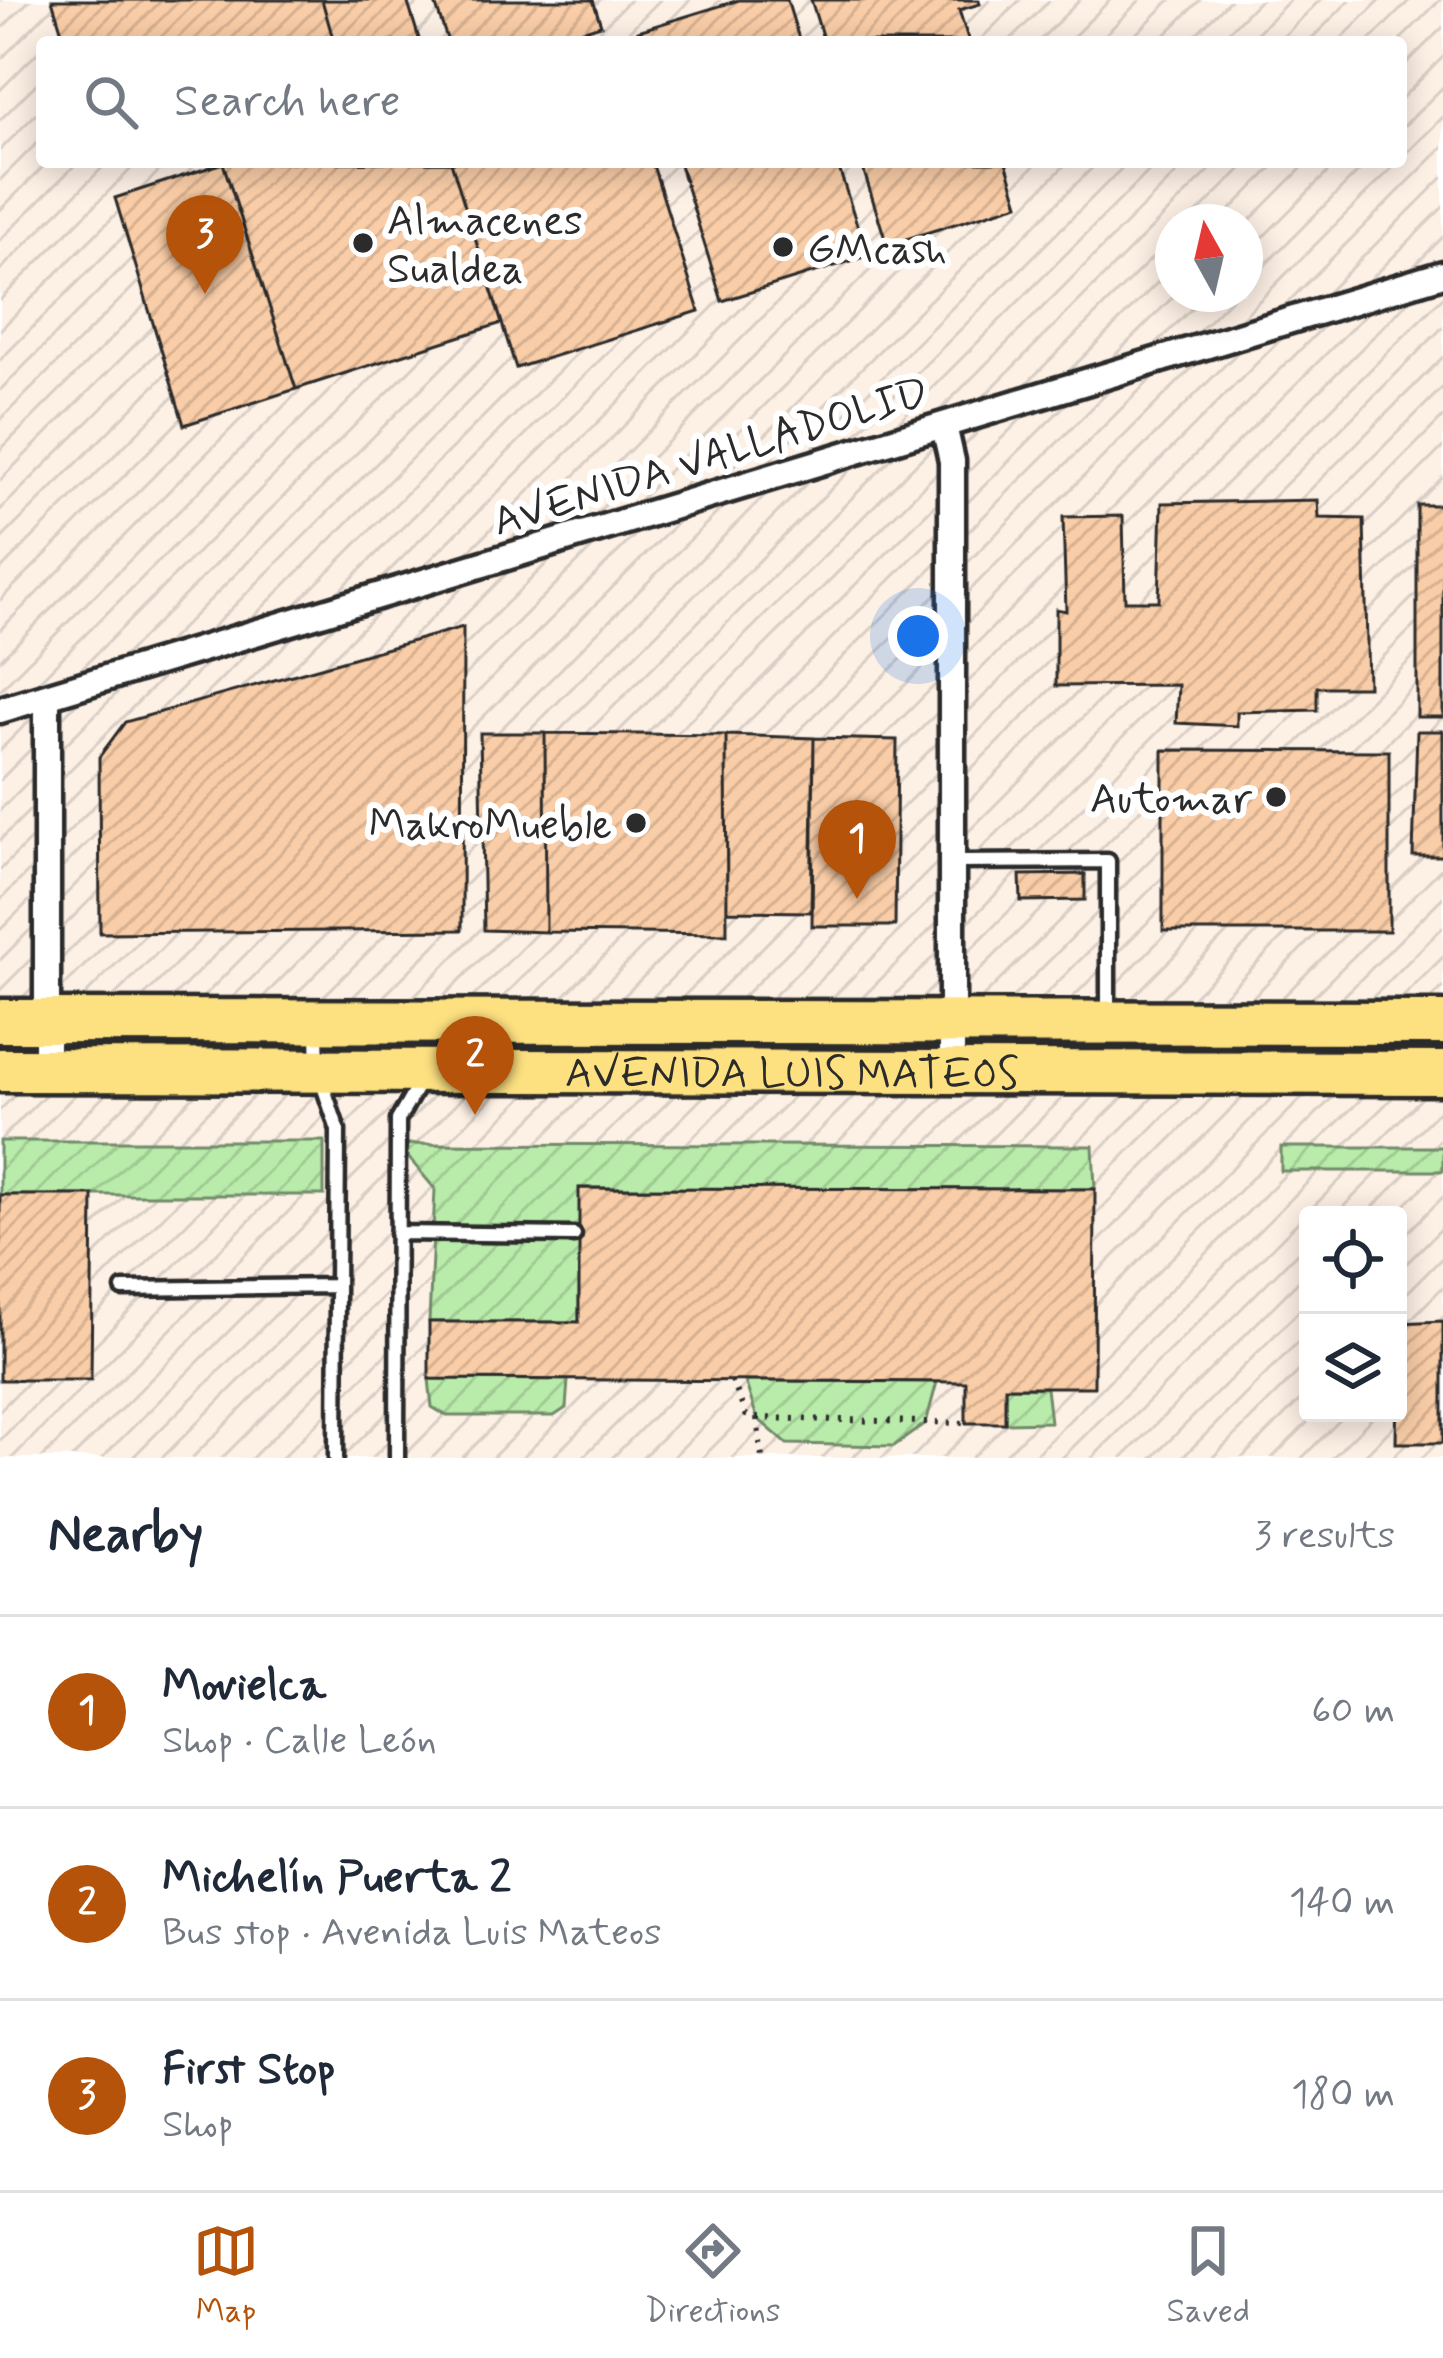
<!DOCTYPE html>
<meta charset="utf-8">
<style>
body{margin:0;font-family:Mynerve,sans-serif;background:#f2f2f3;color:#1f2937}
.controls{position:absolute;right:36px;bottom:36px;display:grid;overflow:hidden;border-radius:12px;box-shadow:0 6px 30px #0003}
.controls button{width:108px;height:108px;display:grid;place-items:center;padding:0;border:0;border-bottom:3px solid #e0e1e3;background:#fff;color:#1f2937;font:60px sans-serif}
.compass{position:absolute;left:1155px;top:204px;width:108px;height:108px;border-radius:50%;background:#fff;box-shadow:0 6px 30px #0003;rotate:352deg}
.you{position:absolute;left:918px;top:636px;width:42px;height:42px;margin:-30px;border:9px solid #fff;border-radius:50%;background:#1a73e8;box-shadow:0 0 0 18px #1a73e833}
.badge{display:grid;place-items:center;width:78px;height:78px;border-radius:50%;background:#b45309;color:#fff;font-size:39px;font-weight:700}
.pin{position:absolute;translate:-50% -99px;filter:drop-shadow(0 3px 6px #0008)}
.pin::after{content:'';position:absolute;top:63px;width:42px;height:36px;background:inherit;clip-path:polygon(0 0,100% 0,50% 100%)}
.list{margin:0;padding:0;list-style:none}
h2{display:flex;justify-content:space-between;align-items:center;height:156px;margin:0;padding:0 48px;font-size:51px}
h2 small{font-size:39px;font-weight:400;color:#747a83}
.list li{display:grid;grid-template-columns:78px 1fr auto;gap:36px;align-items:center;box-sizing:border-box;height:192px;padding:0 48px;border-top:3px solid #e0e1e3}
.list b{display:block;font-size:45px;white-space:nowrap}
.list p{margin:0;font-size:39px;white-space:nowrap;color:#747a83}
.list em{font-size:39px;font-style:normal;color:#747a83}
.icon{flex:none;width:66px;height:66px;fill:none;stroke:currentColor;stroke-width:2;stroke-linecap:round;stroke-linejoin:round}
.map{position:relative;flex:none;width:1443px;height:1458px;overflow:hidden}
.search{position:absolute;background:#fff;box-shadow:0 6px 30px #0003;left:36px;right:36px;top:36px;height:132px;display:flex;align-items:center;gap:30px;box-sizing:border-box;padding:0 42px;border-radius:12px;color:#747a83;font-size:45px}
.sheet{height:732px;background:#fff}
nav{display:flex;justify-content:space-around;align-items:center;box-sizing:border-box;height:168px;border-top:3px solid #e0e1e3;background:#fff;font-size:33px;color:#747a83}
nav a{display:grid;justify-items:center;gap:6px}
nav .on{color:#b45309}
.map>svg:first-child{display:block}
.industrial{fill:url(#industrial-furrows);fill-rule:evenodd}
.garden{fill:url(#garden-furrows);stroke:#728b6b;stroke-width:3}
.building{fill:url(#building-hatch);stroke:#2b2b2b;stroke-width:3}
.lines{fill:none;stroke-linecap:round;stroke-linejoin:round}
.service-casing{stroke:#2b2b2b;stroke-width:21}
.minor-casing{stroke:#2b2b2b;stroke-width:33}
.trunk-casing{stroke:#2b2b2b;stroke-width:51}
.path{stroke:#2b2b2b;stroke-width:6;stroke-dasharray:3 9;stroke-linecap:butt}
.service{stroke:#fff;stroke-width:12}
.minor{stroke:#fff;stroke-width:24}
.trunk{stroke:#fde080;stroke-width:42}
.poi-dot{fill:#2b2b2b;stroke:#fff;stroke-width:4.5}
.labels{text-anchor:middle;stroke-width:12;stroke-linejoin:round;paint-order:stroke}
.poi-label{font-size:42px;fill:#2b2b2b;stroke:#fff;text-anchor:start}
.street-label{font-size:42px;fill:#2b2b2b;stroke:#fff}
</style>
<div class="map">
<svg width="1443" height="1458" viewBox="0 0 1443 1458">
<defs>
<pattern id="industrial-furrows" width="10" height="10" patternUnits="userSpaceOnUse" patternTransform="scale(3)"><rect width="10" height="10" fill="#fdf0e5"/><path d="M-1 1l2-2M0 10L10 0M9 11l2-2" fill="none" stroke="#d9cec5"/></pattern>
<pattern id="garden-furrows" width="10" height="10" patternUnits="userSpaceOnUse" patternTransform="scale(3)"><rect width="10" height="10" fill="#b9ebab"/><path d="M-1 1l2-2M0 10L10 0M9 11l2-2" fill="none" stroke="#9fca93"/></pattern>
<pattern id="building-hatch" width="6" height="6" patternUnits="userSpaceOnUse" patternTransform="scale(3)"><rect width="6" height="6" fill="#f9cda7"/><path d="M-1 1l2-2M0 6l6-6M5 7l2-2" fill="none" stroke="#d6b090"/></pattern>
</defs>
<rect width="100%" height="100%" fill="#fff"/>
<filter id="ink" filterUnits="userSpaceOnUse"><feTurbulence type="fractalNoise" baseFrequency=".00833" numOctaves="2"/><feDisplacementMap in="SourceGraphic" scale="24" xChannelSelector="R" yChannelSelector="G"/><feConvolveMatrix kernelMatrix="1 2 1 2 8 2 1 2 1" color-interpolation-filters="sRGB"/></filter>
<g filter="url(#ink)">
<path class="industrial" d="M0 0H1443V1458H0ZM42 42H1401V162H42ZM1173 222H1245V294H1173ZM1308 1215H1398V1413H1308Z"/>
<path class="garden" d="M0 1141H324V1195H0Z
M397 1144 1093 1146 1095 1189 580 1188 579 1322H429L435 1189Z
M1281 1147H1443V1171H1281Z
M429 1379 568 1380 566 1408 554 1416H447L432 1407Z
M745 1381 937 1382 926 1423 894 1446 787 1444 757 1418Z
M1005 1387 1046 1388 1050 1422 1005 1423Z"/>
<path class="building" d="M52 0H322L334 42H65Z
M322 0H407L420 42H334Z
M434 0H593L601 25 544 42H448Z
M739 0H787L800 42H641L638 31Z
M811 0H979L980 4 959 10 969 42H824Z
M451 162H652L699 311 516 368Z
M451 162 502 323 296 389 223 163Z
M679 162H837L867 256 722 301Z
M861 162H1006L1019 204 887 245Z
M223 163 296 389 184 425 115 198Z
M1318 500 1319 518 1364 519 1368 687H1317V710L1237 712V726L1176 723 1178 685 1056 686V609L1066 611 1063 517 1123 516 1125 601H1159L1162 503Z
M1417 505H1443V717H1417Z
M463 627 462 930 100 933 99 757 125 722Z
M1417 731H1443V856H1413Z
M480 733H545L546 932 484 930Z
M545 733 726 735 727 934 546 932Z
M726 735 814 738 811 912 727 911Z
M814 738 897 740 895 926H812Z
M1163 750 1389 751V931H1163Z
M1085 874V900L1021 901 1020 875Z
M579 1188 1095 1189 1094 1387H1005V1423H966V1382L429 1379V1322H579Z
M0 1195H93L91 1380H0Z
M1443 1321V1443H1396L1398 1323Z"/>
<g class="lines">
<defs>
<path id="service" d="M954 862 1108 861V1015
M317 1031 318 1071 338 1130 336 1458
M397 1233 574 1235
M123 1289 336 1286
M397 1458 398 1120 420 1082"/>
<path id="minor" d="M944 426 952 461V1072
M47 696V1070
M0 710 1443 274"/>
<g id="trunk">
<path d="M0 1021 1443 1023"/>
<path id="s1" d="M0 1070 1443 1073"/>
</g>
</defs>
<use href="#service" class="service-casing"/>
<use href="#minor" class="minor-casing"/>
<use href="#trunk" class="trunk-casing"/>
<path class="path" d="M732 1380 746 1415 757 1418 966 1423
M757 1418 762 1458"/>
<use href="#service" class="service"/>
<use href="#minor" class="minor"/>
<use href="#trunk" class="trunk"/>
</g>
</g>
<g class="poi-dot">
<circle cx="363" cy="243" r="12"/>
<circle cx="783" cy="247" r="12"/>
<circle cx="1276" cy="797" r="12"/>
<circle cx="636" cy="823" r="12"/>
</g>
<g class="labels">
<g class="poi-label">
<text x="387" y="234">Almacenes<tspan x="387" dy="48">Sualdea</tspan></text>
<text x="807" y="262">GMcash</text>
<text x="1252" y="812" text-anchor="end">Automar</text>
<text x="612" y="838" text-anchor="end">MakroMueble</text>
</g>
<g class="street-label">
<text transform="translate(710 455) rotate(-17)" y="15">AVENIDA VALLADOLID</text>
<text dy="15" stroke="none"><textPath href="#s1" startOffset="792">AVENIDA LUIS MATEOS</textPath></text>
</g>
</g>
</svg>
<div class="controls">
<button><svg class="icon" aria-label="locate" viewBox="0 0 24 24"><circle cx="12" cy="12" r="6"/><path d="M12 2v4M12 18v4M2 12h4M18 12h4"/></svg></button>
<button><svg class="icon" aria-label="layers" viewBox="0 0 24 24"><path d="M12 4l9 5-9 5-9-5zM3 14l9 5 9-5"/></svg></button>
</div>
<svg class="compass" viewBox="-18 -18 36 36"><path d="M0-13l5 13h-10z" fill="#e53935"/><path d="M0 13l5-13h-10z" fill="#747a83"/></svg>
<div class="you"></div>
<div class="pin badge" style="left:857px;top:899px">1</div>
<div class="pin badge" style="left:475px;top:1115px">2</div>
<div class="pin badge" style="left:205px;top:294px">3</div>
<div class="search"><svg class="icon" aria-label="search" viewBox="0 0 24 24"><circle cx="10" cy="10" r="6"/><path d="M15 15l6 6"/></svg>Search here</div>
</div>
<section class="sheet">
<h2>Nearby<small>3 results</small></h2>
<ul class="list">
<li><span class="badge">1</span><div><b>Movielca</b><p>Shop · Calle León</p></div><em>60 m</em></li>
<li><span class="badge">2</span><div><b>Michelín Puerta 2</b><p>Bus stop · Avenida Luis Mateos</p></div><em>140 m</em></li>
<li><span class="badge">3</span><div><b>First Stop</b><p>Shop</p></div><em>180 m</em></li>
</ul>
</section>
<nav>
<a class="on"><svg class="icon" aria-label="map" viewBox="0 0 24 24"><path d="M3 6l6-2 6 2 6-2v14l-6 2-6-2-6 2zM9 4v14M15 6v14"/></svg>Map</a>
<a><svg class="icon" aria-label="directions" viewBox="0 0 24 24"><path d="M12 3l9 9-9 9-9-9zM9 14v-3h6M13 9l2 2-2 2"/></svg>Directions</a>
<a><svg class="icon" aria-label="saved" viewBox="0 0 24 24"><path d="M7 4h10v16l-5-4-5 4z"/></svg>Saved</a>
</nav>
